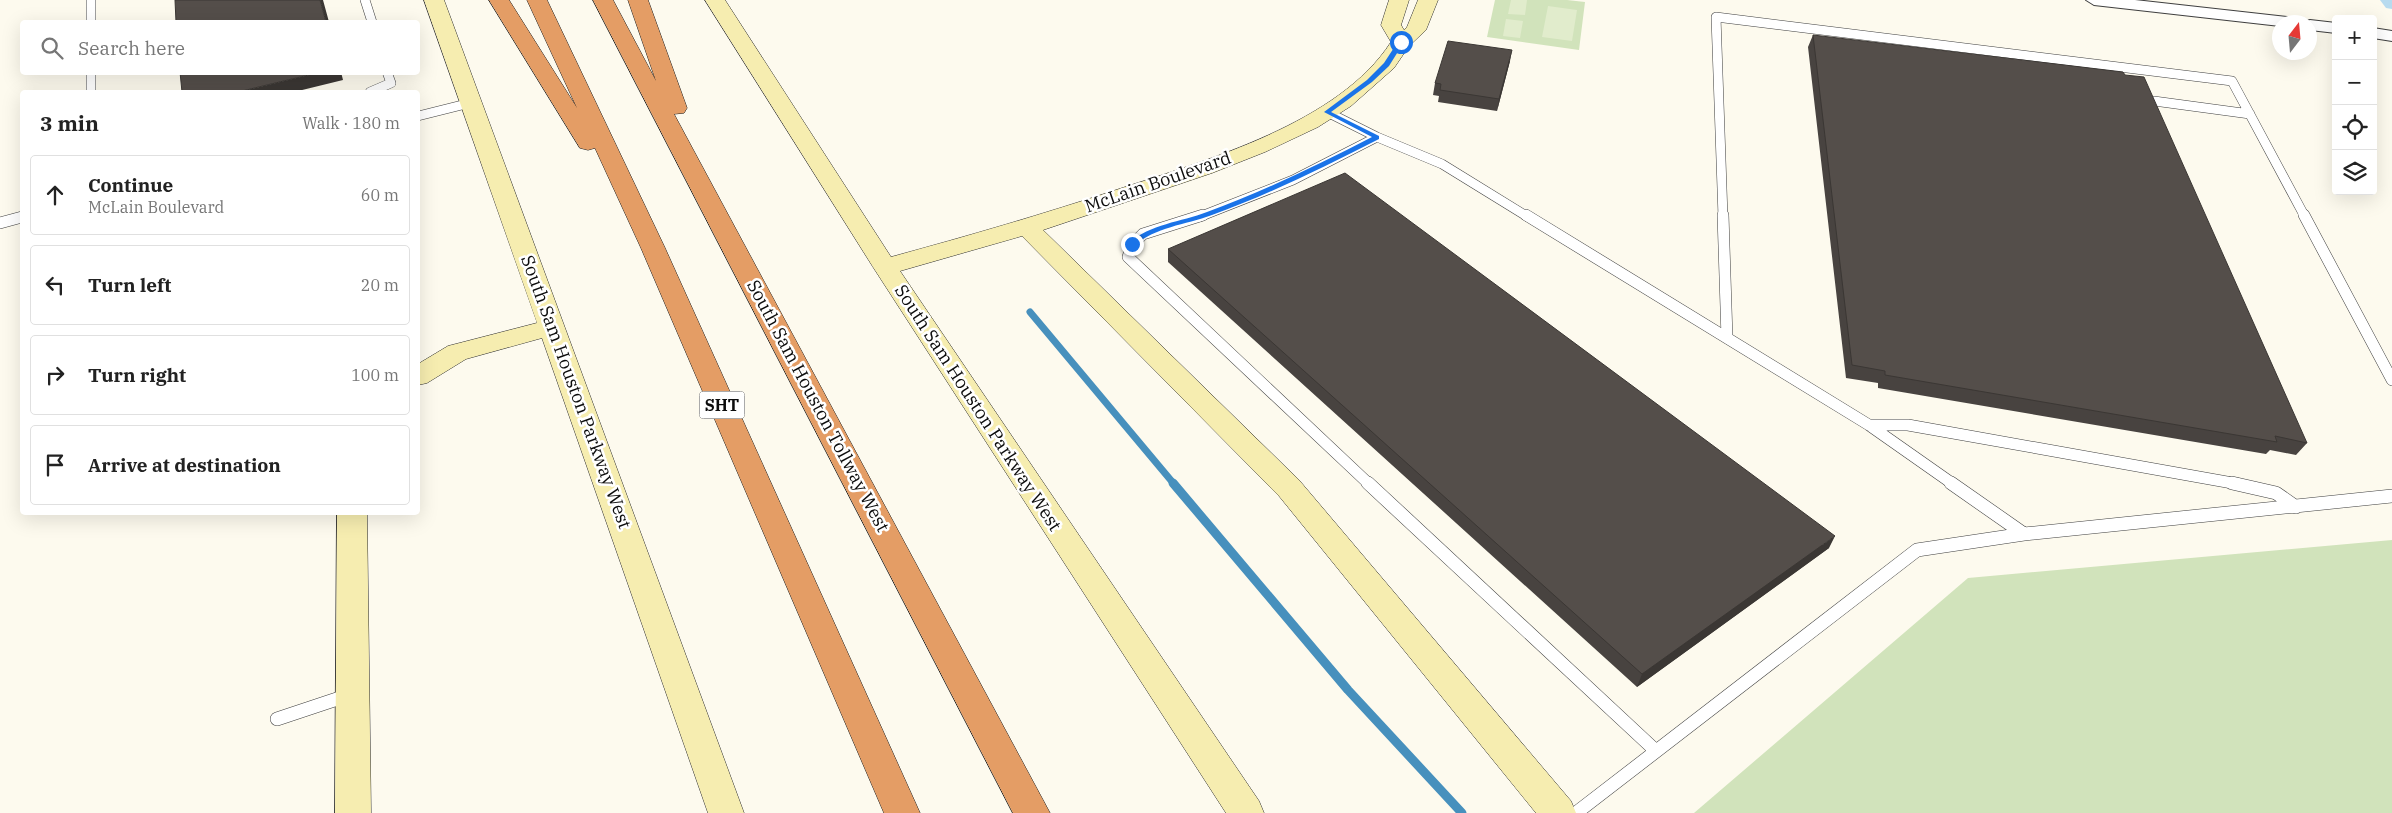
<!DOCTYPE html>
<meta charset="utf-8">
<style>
body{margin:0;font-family:"IBM Plex Serif",serif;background:#f6f6f6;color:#222}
.controls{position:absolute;right:15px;top:15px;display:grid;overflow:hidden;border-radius:5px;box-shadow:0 5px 20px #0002}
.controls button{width:45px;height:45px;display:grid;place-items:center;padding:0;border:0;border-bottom:1px solid #e0e0e0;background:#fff;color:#222;font:25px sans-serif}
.compass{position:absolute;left:2272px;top:15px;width:45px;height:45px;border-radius:50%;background:#fff;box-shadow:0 5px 20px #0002;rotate:16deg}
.stop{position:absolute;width:15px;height:15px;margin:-11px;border:4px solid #1a73e8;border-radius:50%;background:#fff}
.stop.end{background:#1a73e8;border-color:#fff;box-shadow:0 1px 5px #0008}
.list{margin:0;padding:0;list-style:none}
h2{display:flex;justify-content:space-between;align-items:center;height:65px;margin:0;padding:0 20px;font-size:21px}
h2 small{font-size:16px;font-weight:400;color:#767676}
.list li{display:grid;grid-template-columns:32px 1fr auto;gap:15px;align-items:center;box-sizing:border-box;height:80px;margin:0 10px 10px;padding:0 10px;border:1px solid #e0e0e0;border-radius:5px}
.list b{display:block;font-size:19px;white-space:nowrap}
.list p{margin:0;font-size:16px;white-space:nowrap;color:#767676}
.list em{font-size:16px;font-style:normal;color:#767676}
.icon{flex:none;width:28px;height:28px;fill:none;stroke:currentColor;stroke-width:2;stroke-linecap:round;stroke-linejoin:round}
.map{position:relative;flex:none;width:2392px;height:813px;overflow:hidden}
.search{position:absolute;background:#fff;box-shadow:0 5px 20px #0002;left:20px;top:20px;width:400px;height:55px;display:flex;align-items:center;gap:12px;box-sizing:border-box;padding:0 18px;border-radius:5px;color:#767676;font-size:19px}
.panel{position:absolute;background:#fff;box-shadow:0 5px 20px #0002;left:20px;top:90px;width:400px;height:425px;border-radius:5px}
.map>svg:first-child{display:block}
.green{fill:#d1e3bb}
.pitch{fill:#e1eccc}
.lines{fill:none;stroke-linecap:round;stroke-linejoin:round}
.stream-far1{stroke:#4790bd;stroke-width:7}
.stream{stroke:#4790bd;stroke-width:9}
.canal{fill:#b8dbef;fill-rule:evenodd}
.lane-far2-casing{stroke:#3f3f3f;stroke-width:10}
.lane-far1-casing{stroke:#3f3f3f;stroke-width:12}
.lane-casing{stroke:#3f3f3f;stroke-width:14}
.street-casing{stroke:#3f3f3f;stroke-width:2}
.secondary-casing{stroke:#2e2e2e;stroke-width:1}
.highway-casing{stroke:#1d1d1d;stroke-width:1}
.lane-far2{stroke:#fff;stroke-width:9}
.lane-far1{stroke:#fff;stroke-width:11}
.lane{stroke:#fff;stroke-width:13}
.street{fill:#fff;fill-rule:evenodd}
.secondary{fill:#f6edb0;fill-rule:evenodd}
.highway{fill:#e49d65;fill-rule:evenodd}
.wall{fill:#484340}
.shaded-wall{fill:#3b3734}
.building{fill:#544e4a;stroke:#3b3734}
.route{fill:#1a73e8}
.labels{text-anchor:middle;stroke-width:5;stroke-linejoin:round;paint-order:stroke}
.shield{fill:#fff;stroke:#555;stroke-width:1}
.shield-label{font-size:16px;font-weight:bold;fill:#0c0c0c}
.street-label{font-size:18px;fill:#0c0c0c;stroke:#fff}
</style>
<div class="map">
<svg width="2392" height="813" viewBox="0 0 2392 813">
<rect width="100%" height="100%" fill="#fdfaee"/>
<path class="green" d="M1495 0H1567L1585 2 1579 50 1487 37Z
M2392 540V813H1694L1968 578Z"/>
<path class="pitch" d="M1511 0H1527L1525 15 1508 14Z
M1548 6 1577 10 1572 41 1542 37Z
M1506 19 1523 21 1520 38 1503 36Z"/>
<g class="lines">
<path class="stream-far1" d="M1030 312 1174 484"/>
<path class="stream" d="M1173 483 1348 690 1462 813"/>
<path class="canal" d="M2380 0H2392V9L2386 8Z"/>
<defs>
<path id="lane-far2" d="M91 0V22
M365 0 372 22
M91 72V92
M370 92 391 83 387 72
M2154 101 2250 114
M1327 112 1377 137 1442 164 1528 217
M418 116 470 103
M1199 217 1293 180 1377 137
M1723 217 1716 17 2232 81 2305 217"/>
<path id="lane-far1" d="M1203 215 1143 234 1132 245 1128 257 1369 484
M1526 215 1869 425 1953 484
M1723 215 1727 338
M2304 215 2392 380
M0 223 22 217
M1869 425H1908L2238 484"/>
<path id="lane" d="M1368 483 1656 751
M1951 483 2024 534
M2232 483 2276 493 2296 507
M277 719 349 695
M1576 813 1917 550 2024 534 2392 496"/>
<path id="street" d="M2086 0H2135L2287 17 2295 22H2280V26L2094 5Z
M2310 20 2336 23V33L2310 30V22H2304Z
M2373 28 2392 31V41L2373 38Z"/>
<path id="secondary" d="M424 0H444L744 813H708L542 338 466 359 427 383 418 385V364L448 346 537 323Z
M705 0H725L891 257C968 236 1044 214 1119 189 1207 160 1339 123 1391 42L1381 25 1389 0H1409L1401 25 1404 30 1407 27 1418 0H1438L1426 30 1409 46 1394 68 1351 106 1318 127 1265 152 1212 173 1043 230 1299 480 1571 801 1576 813H1536L1279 496 1022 236 900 271 1259 801 1264 813H1226L873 267Z
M337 512H367L371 813H335Z"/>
<path id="highway" d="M489 0H509L577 108 527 0H547L665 248 920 813H884L641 248 595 148 588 150 580 148Z
M593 0H613L656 81 628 0H648L687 108 684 113 674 114 1050 813H1013Z"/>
</defs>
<use href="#lane-far2" class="lane-far2-casing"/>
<use href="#lane-far1" class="lane-far1-casing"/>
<use href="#lane" class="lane-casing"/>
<use href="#street" class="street-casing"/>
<use href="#secondary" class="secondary-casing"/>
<use href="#highway" class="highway-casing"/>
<use href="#lane-far2" class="lane-far2"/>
<use href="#lane-far1" class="lane-far1"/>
<use href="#lane" class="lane"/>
<use href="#street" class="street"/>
<use href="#secondary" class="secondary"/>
<use href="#highway" class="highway"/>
</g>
<path class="wall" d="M1813 35 2307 443 2296 455 2270 450 2266 454 1878 388V383L1846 378 1808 47Z
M1510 61 1497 111 1438 102 1439 96 1433 95 1435 83Z
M1168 249 1829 548 1637 687 1168 262Z"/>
<path class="shaded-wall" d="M320 0H323L329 22H326Z
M1512 50 1510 61 1497 111 1499 99Z
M321 72H341L343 80 294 92H238Z
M1835 536 1829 548 1637 687 1642 674Z"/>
<path class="building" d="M175 0H320L326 22H176Z
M1813 35 2123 72 2125 75 2144 77 2307 443 2275 436 2277 442 1885 375V371L1852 365Z
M1448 41 1512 50 1499 99 1440 90 1441 84 1435 83Z
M180 72H321L238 92H182Z
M1345 173 1835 536 1642 674 1168 249Z"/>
<path class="route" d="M1399 40 1404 42 1389 66 1372 82 1331 112 1379 136V139C1324 167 1270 194 1212 215 1185 225 1155 227 1134 246H1129V243C1150 224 1181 222 1207 212 1264 191 1318 165 1372 137L1324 112 1367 80 1384 63Z"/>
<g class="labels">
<rect class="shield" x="699.5" y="391.5" width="45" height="27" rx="4"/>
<g class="shield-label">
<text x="722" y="411">SHT</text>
</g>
<g class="street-label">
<text transform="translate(1158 182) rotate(-19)" y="6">McLain Boulevard</text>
<text transform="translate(576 392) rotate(70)" y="6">South Sam Houston Parkway West</text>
<text transform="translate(818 406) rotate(62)" y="6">South Sam Houston Tollway West</text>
<text transform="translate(978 408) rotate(57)" y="6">South Sam Houston Parkway West</text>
</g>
</g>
</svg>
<div class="controls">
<button>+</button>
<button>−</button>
<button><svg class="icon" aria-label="locate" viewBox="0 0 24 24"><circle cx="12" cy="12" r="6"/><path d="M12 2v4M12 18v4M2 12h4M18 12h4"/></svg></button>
<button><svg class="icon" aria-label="layers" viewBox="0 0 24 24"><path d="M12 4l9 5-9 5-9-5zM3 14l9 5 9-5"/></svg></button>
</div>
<svg class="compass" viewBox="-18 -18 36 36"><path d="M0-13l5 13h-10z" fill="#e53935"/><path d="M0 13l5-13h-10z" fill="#767676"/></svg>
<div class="stop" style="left:1401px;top:42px"></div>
<div class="stop end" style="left:1132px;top:244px"></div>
<div class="search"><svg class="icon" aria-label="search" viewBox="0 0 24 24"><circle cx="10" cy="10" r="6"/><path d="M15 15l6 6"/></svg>Search here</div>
<section class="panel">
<h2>3 min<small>Walk · 180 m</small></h2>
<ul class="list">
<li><svg class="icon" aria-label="ahead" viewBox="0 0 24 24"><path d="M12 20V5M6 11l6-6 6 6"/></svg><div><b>Continue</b><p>McLain Boulevard</p></div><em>60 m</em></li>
<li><svg class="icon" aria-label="left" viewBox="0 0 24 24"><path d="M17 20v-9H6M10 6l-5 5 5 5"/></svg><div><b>Turn left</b></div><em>20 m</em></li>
<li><svg class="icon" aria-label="right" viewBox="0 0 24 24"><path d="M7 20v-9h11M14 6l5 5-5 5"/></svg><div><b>Turn right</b></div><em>100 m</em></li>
<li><svg class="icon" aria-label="arrive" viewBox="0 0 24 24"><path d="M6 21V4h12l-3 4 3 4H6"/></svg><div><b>Arrive at destination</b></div></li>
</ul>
</section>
</div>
